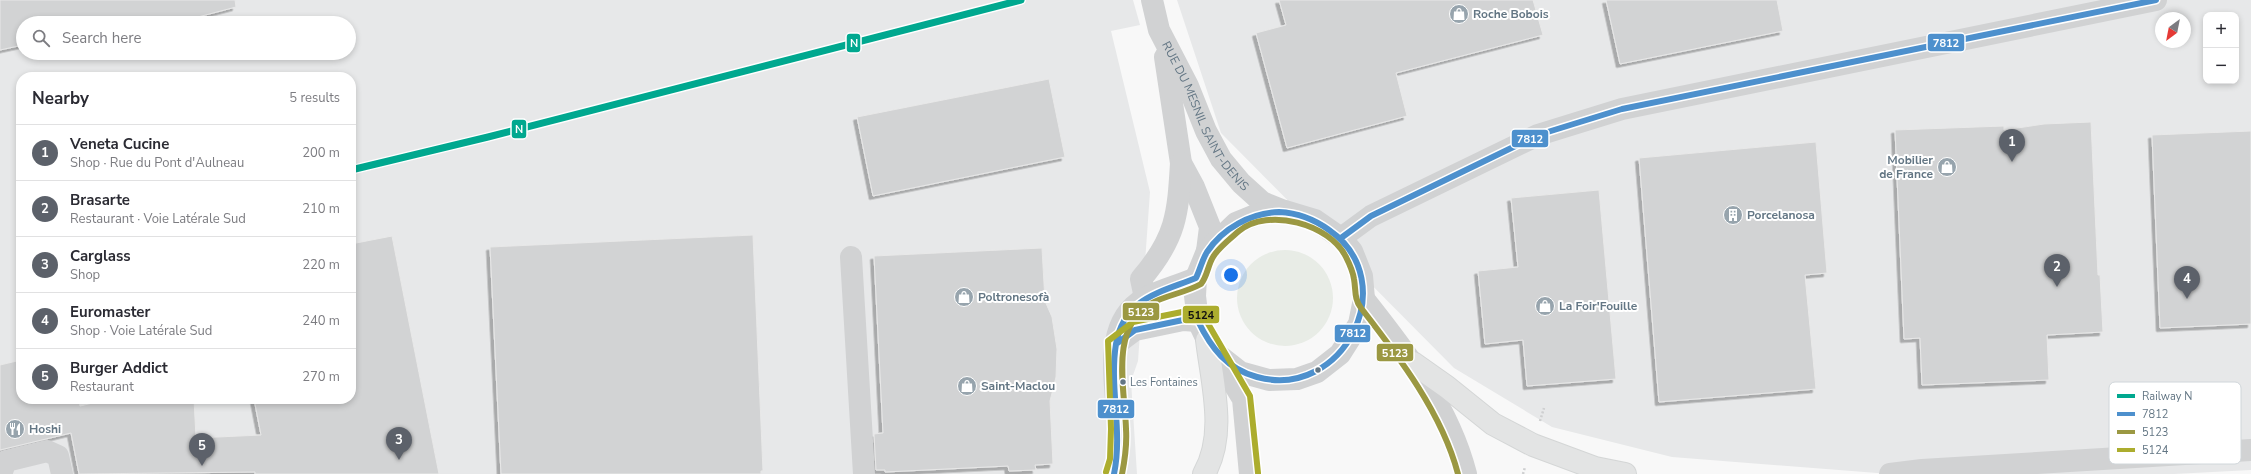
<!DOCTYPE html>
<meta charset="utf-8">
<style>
body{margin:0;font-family:"Nunito Sans",sans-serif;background:#f7f7f7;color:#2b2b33}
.controls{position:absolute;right:12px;top:12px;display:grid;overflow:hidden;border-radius:8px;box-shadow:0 2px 6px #0003}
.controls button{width:36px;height:36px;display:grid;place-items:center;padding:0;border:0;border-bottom:1px solid #e1e1e2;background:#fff;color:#2b2b33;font:20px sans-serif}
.compass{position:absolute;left:2155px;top:12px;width:36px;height:36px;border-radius:50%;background:#fff;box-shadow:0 2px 6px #0003;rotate:212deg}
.you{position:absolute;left:1231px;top:275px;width:14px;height:14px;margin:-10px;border:3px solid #fff;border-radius:50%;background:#1a73e8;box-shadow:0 0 0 6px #1a73e833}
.badge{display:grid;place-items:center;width:26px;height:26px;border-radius:50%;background:#5c616a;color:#fff;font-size:13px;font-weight:700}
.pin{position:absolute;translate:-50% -33px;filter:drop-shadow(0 1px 2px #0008)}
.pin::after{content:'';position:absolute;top:21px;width:14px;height:12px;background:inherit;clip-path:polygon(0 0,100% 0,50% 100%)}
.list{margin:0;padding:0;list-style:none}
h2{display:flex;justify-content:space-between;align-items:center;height:52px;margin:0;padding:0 16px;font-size:17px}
h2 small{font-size:13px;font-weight:400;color:#7c7c81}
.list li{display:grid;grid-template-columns:26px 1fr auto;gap:12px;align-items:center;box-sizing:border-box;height:56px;padding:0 16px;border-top:1px solid #e1e1e2}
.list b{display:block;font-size:15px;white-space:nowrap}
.list p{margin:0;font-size:13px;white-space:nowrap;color:#7c7c81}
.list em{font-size:13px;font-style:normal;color:#7c7c81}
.icon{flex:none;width:22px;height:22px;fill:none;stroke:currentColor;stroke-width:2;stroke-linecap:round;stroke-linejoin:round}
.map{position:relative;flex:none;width:2251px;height:474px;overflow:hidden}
.search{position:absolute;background:#fff;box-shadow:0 2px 6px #0003;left:16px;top:16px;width:340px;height:44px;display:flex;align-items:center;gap:10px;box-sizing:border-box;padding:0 14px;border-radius:22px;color:#7c7c81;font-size:15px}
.panel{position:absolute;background:#fff;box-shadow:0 2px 6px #0003;left:16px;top:72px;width:340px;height:332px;border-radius:16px}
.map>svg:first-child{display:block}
.built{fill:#e7e8e9;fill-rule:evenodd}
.green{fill:#e8ece6}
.building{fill:#d2d3d4;stroke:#e8e8e8;filter:url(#shadow)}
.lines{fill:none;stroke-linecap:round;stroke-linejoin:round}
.major-casing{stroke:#d4d6d6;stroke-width:24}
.path{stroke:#cecfd0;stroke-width:2.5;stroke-dasharray:2 2;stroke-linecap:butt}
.minor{stroke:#d1d2d3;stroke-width:22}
.major{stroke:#e3e4e4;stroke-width:22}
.bus-1-casing{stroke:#fff;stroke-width:9}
.bus-2-casing{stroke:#fff;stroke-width:9}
.bus-3-casing{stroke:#fff;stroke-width:9}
.bus-1{stroke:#4d90cd;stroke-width:6}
.bus-2{stroke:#9b9842;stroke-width:6}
.bus-3{stroke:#acad2e;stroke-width:6}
.rail-1-casing{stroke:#fff;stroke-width:10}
.rail-1{stroke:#00a88f;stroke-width:7}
.bus-dot{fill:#637684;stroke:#fff;stroke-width:1.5}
.labels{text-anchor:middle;stroke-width:4;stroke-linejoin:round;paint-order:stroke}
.bus-label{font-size:11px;fill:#637684;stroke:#fff;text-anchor:start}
.poi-label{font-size:12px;font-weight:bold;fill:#637684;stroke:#fff;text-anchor:start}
.street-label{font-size:12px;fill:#637684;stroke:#fff}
.key{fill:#fff;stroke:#d0d6da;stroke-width:1}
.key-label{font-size:11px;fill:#637684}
.line-badge{stroke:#fff;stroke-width:1.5}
.badge-label{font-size:11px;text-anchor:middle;font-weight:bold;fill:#fff}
.pale-badge-label{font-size:11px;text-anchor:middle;font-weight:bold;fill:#111}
</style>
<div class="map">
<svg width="2251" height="474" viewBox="0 0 2251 474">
<defs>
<filter id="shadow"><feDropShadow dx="-3.5" dy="3.5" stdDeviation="0" flood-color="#0004"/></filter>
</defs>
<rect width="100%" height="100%" fill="#f8f8f8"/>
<path class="built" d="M0 0H1133L1140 25 1111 31 1150 192 1138 361 1131 381 1137 474H0ZM23 23H349V53H23ZM21 77H351V399H21Z
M1177 0H2251V470L2174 474H1890L1672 457 1552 427 1454 368 1221 133ZM2206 15H2236V81H2206ZM2161 18H2185V42H2161Z"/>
<path class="green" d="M1237 298a48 48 0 1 1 96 0a48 48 0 1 1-96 0Z"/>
<path class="building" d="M0 0H235L236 7 175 23H23V45L0 50Z
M1279 0H1533L1543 35 1396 73 1407 116 1287 148 1256 33 1286 25Z
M1606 0H1777L1783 31 1620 64Z
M1049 79 1065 157 873 196 857 117Z
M2091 122 2098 275H2100L2103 332 2047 335 2049 380 1922 385 1920 338 1904 339 1895 130 2004 126V130L2044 124Z
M2251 131V324L2160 328 2152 135Z
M1816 142 1827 273 1805 275 1816 389 1659 402 1639 158Z
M1599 190 1616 379 1527 386 1523 340 1485 344 1478 271 1518 267 1511 198Z
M753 235 763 471H761V474H501L490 247Z
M392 236 439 474H255V472L79 474 71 433 0 450V365L21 360V399H79L80 406 110 399H194L196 438 261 435 254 399H351V244Z
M1042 248 1045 301 1052 317 1057 349 1056 377 1050 401 1053 464 1035 465 1036 470 1009 471 1008 466 885 472V470H876L874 434 883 433 874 256Z"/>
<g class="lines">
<defs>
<path id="major" d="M1413 363 1447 387 1493 424 1533 445 1595 468 1625 474
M1204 474C1227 434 1212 383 1207 340"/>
</defs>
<use href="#major" class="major-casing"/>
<path class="path" d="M1540 421 1544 408
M1523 474 1525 467"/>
<g class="minor">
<path id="s1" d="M1152 0 1159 30 1188 86 1206 131 1221 159 1241 183 1262 202 1284 211"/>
<path d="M1165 57 1181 163 1194 187 1210 227 1207 251"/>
<path d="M1341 238 1371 216 1538 135 1622 109 2156 0"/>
<path d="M851 257 864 474"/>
<path d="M1145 298 1141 279C1176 238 1178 215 1181 163"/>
<path d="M1364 299C1406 352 1449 407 1466 474"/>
<path d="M1115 345 1135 330 1183 320 1198 321"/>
<path d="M1217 354 1240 372 1269 380 1297 379 1317 372 1340 354 1359 324 1364 299 1362 276 1352 251 1341 238 1315 220 1285 211 1258 214 1236 223 1207 251 1196 278 1195 296 1198 321 1207 340 1243 399 1250 474"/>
<path d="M1 474 6 461 47 451 58 456 62 474"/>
<path d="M1114 474C1132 423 1087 331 1145 298 1160 290 1180 285 1196 278"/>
<path d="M1890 474 1922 470 2251 450"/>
</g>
<use href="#major" class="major"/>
<defs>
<path id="bus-1" d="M1279 212C1298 213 1314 219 1329 230 1404 282 1343 401 1257 377 1227 369 1211 348 1198 321L1183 320 1135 330 1116 344C1124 298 1159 293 1196 278 1200 270 1202 260 1207 252 1223 228 1251 213 1279 212Z
M1341 238 1371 216 1538 135 1622 109 2156 0
M1114 474C1123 431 1109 387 1116 344"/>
<path id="bus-2" d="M1122 474C1125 459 1127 444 1126 429 1125 389 1109 330 1150 304 1166 295 1185 293 1201 284 1207 277 1208 265 1213 257 1218 248 1231 238 1239 231 1268 207 1330 224 1346 257 1349 263 1353 272 1354 279 1356 290 1354 299 1361 308 1399 357 1442 413 1458 474"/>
<path id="bus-3" d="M1106 472 1110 459 1111 429 1108 341 1133 322 1182 312 1203 315 1250 396 1258 473"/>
</defs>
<use href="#bus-1" class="bus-1-casing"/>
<use href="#bus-2" class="bus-2-casing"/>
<use href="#bus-3" class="bus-3-casing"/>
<use href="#bus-1" class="bus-1"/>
<use href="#bus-2" class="bus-2"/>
<use href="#bus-3" class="bus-3"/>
<defs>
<path id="rail-1" d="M351 170 488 137 1021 0"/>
</defs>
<use href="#rail-1" class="rail-1-casing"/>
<use href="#rail-1" class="rail-1"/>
</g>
<defs>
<symbol id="shop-disc" viewBox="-11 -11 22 22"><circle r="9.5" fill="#97a4ad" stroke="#fff"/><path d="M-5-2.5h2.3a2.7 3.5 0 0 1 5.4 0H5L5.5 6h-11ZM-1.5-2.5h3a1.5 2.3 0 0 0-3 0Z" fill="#fff"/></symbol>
<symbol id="building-disc" viewBox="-11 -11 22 22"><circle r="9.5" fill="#97a4ad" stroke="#fff"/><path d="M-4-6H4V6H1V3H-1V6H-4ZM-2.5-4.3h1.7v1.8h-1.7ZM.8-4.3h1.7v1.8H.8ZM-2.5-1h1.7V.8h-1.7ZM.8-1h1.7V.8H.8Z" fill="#fff"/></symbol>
<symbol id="restaurant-disc" viewBox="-11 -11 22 22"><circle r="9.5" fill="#97a4ad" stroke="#fff"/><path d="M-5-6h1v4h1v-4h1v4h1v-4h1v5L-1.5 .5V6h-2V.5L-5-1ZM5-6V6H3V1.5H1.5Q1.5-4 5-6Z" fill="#fff"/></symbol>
</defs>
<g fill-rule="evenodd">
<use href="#shop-disc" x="1448" y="3" width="22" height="22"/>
<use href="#shop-disc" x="1936" y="156" width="22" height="22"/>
<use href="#building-disc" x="1722" y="204" width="22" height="22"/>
<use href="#shop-disc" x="953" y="286" width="22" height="22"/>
<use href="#shop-disc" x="1534" y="295" width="22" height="22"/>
<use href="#shop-disc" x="956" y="375" width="22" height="22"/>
<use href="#restaurant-disc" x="4" y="418" width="22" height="22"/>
</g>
<g class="bus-dot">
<circle cx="1318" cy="370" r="3.5"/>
<circle cx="1123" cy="382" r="3.5"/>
</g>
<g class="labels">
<g class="bus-label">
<text x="1130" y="386">Les Fontaines</text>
</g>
<g class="poi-label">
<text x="1473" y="18">Roche Bobois</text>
<text x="1933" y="164" text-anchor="end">Mobilier<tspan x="1933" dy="14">de France</tspan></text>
<text x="1747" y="219">Porcelanosa</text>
<text x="978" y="301">Poltronesofà</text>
<text x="1559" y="310">La Foir'Fouille</text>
<text x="981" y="390">Saint-Maclou</text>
<text x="29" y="433">Hoshi</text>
</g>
<g class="street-label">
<text dy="4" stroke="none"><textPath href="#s1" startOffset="129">RUE DU MESNIL SAINT-DENIS</textPath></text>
</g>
</g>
<rect x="2109" y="382" width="132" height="82" rx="6" class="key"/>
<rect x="2117" y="394" width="18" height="4" fill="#00a88f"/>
<rect x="2117" y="412" width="18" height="4" fill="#4d90cd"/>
<rect x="2117" y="430" width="18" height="4" fill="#9b9842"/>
<rect x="2117" y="448" width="18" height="4" fill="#acad2e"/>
<g class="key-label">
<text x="2142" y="400">Railway N</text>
<text x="2142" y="418">7812</text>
<text x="2142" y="436">5123</text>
<text x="2142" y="454">5124</text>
</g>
<g class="line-badge">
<rect x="1927" y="33" width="38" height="19" rx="4" fill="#4d90cd"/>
<rect x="846" y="33" width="15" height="20" rx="4" fill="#00a88f"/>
<rect x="511" y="119" width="16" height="20" rx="4" fill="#00a88f"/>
<rect x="1511" y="129" width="38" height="19" rx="4" fill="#4d90cd"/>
<rect x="1122" y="302" width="38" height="19" rx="4" fill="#9b9842"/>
<rect x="1182" y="305" width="38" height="19" rx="4" fill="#acad2e"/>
<rect x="1334" y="324" width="37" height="19" rx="4" fill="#4d90cd"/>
<rect x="1376" y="343" width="38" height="19" rx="4" fill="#9b9842"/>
<rect x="1097" y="399" width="38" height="20" rx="4" fill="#4d90cd"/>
</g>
<g class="badge-label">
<text x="1946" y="47">7812</text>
<text x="854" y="47">N</text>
<text x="519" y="133">N</text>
<text x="1530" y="143">7812</text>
<text x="1141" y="316">5123</text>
<text x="1353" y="337">7812</text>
<text x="1395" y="357">5123</text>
<text x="1116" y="413">7812</text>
</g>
<g class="pale-badge-label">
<text x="1201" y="319">5124</text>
</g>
</svg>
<div class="controls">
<button>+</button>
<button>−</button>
</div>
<svg class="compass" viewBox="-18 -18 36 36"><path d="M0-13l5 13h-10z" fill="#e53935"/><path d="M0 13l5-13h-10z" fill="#7c7c81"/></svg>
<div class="you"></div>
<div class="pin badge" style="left:2012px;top:162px">1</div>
<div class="pin badge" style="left:2057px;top:287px">2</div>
<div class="pin badge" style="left:399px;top:460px">3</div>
<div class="pin badge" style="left:2187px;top:299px">4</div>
<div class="pin badge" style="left:202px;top:466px">5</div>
<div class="search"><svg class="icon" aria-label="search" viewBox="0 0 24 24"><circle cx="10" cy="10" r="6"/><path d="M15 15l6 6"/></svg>Search here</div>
<section class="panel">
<h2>Nearby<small>5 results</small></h2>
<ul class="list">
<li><span class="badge">1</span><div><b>Veneta Cucine</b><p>Shop · Rue du Pont d'Aulneau</p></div><em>200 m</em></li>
<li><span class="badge">2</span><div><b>Brasarte</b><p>Restaurant · Voie Latérale Sud</p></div><em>210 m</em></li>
<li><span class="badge">3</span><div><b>Carglass</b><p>Shop</p></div><em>220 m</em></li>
<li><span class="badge">4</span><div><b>Euromaster</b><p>Shop · Voie Latérale Sud</p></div><em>240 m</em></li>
<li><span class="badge">5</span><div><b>Burger Addict</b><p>Restaurant</p></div><em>270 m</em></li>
</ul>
</section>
</div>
